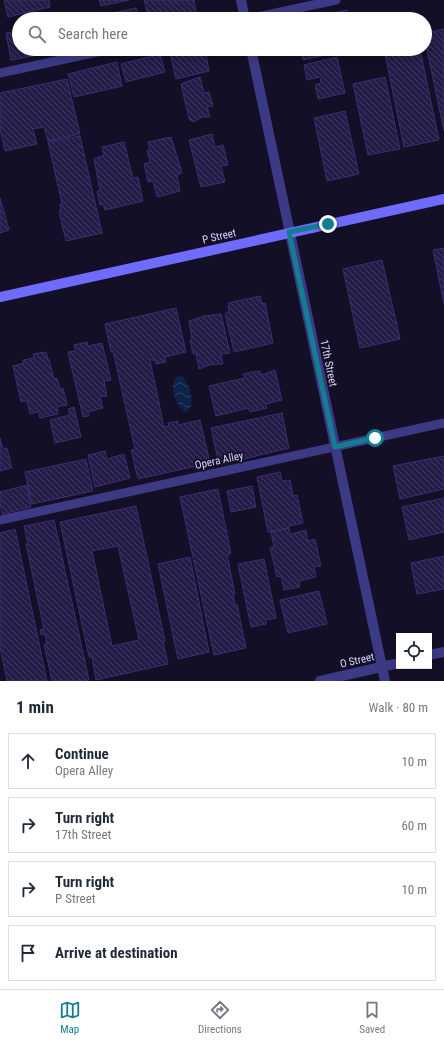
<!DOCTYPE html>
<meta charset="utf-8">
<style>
body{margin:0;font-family:"Roboto Condensed",sans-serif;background:#f2f2f3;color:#1f2937}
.controls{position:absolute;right:12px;bottom:12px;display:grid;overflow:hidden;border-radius:0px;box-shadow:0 2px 10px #0003}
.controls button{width:36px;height:36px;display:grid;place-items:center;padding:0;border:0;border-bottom:1px solid #e0e1e3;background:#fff;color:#1f2937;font:20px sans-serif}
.stop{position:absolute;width:12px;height:12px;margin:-9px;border:3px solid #117e91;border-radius:50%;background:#fff}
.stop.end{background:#117e91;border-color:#fff;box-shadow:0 1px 4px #0008}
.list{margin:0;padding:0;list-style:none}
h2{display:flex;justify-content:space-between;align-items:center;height:52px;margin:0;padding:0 16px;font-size:17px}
h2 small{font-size:13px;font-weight:400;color:#747a83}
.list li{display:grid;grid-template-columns:26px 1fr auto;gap:12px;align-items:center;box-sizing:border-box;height:56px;margin:0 8px 8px;padding:0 8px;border:1px solid #e0e1e3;border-radius:0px}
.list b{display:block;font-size:15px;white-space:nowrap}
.list p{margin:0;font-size:13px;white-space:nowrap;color:#747a83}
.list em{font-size:13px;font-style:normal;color:#747a83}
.icon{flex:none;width:22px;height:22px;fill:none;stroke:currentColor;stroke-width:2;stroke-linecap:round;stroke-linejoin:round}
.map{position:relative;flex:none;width:444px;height:681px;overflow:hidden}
.search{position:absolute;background:#fff;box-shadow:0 2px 10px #0003;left:12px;right:12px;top:12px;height:44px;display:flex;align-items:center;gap:10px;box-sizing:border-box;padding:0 14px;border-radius:22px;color:#747a83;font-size:15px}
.sheet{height:308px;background:#fff}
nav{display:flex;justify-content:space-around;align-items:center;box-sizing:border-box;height:56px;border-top:1px solid #e0e1e3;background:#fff;font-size:11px;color:#747a83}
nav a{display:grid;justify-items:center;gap:2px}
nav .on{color:#117e91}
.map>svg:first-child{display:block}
.water{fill:url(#water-waves)}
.building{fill:url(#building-back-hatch);stroke:#3b2d73;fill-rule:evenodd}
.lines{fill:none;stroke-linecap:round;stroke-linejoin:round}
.lane{stroke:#3d3a85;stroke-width:9}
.street{stroke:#3d3a85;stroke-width:10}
.secondary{stroke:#6f6bff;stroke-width:10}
.route{stroke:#117e91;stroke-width:5}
.labels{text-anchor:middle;stroke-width:3.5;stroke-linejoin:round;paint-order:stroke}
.street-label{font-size:11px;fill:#d9d4ff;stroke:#130f26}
</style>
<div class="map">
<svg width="444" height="681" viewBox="0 0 444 681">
<defs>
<pattern id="water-waves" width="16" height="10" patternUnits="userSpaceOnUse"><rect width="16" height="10" fill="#0c2248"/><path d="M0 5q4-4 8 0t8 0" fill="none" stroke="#2f4163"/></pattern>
<pattern id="building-back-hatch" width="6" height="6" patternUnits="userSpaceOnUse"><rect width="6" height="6" fill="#241b47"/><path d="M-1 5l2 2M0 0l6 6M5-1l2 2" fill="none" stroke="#433b63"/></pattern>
</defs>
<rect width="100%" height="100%" fill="#130f26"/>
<path class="water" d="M178 376 183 377C189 385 197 403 187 412H184C176 406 167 383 178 376Z"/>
<path class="building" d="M4 0H49L50 7 8 17Z
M99 0H129L101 6Z
M144 0H194L197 17 191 19H149Z
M136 8 139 19H104L103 15Z
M347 10 349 19H304Z
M444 29V131L425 40V33Z
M19 31V49H43L44 54 11 60 6 33Z
M178 49H205L209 71 176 79 170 53Z
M301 49H352L303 60Z
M384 49H420L439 140 404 147Z
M160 54 165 72 126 82 121 64Z
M337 57 345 93 318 99 315 85 321 83 320 77 307 80 304 65Z
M117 62 122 86 74 97 68 74Z
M200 77 204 93 209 92 213 106 207 107 210 117H202L194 122 189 119 181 84Z
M385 77 400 149 368 155 353 84Z
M67 79 80 134 48 141 44 127 33 129 37 144 5 151 0 129V93Z
M345 111 359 174 327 181 314 118Z
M212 134 215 147 223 145 228 165 221 166 225 182 201 187 189 140Z
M80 136 102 233 66 241 59 211H61L60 204H62L48 141 53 140 54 141Z
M171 137 182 173 177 175 180 191 157 197 153 181 148 182 144 164 150 162 147 150H150L148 142Z
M124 142 133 178 138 177 143 201 105 210 103 204 100 205 97 191H100L94 159 104 155 102 147Z
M0 198 9 230 0 233Z
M444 248V304L433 250Z
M382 260 400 339 360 348 343 269Z
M260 296 262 304 265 303 273 343 234 352 225 314 229 311 228 303Z
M176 308 186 352 165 357 166 362 156 364 155 360H150L164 427 169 426 168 423 178 421V425L200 420 210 463 138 479 131 450 135 449 113 351 111 352 105 324Z
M221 314 230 353 221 354 223 364 209 365 199 369 196 354H193L190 340 192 339 189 321 204 316Z
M87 342 88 346 102 343 111 380 104 381 107 396 100 397 103 408 88 412 89 416 83 417 68 352 75 351 74 345Z
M46 352 48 359H49L54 379 57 378 60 389 63 388 67 405 57 407 58 414 40 418 38 412 30 414 27 401 21 402 13 366 24 363 23 360 34 358 33 354Z
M275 370 282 400 266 404 267 408 250 412 248 408 216 416 209 386 245 378 243 374 252 372 260 371 261 375Z
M74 407 81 437 55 443 50 420 70 415 68 409Z
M282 413 289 448 219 465 211 428Z
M0 438 3 449 7 448 12 468 0 471Z
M105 451 107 459 124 454 130 478 95 487 88 455Z
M444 456V489L400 499 393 466Z
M86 459 93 491 32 504 25 472Z
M280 472 282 481 290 480 293 496 297 495 303 523 289 526V528L268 532 257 477Z
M27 485 31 507 2 514 0 503V492Z
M252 486 256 507 231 512 227 491Z
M218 489 231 554H227L235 594H233L235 605 237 604 246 648 214 655 180 497Z
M444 498V532L409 540 402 507Z
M136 506 165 641H163L168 664 96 680 92 657H89L60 522ZM118 546 139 640 112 646 92 551Z
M54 520 89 680 86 681H52L44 644H47L45 634 41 635 40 630 44 629 26 544H28L24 526Z
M289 528 290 534 306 530 308 541 315 539 321 566 314 567 316 577 299 581 300 587 284 590 281 576 277 577 270 548 274 547 271 532Z
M15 529 47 681H7L0 647V533Z
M444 556V589L417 594 411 563Z
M190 557 209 652 178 659 158 564Z
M264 559 276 618 266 620V624L251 627 238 564Z
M319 591 327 624 288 633 280 600Z"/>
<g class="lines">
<path class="lane" d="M248 19 336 0
M0 73 111 49
M0 520 444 423"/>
<path class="street" d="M241 0 245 19
M251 49 385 681
M429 655 444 652
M320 681 399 663"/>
<path class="secondary" d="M0 297 444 199"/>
</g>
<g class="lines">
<path class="route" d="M328 224 289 232 335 447 375 438"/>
</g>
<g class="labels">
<g class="street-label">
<text transform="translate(219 236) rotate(-13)" y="4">P Street</text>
<text transform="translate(329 363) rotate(78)" y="4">17th Street</text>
<text transform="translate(219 460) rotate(-12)" y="4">Opera Alley</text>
<text transform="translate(357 660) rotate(-13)" y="4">O Street</text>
</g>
</g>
</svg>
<div class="controls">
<button><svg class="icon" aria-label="locate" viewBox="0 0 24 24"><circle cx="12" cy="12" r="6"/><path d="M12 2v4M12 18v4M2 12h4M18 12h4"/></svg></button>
</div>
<div class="stop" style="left:375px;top:438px"></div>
<div class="stop end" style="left:328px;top:224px"></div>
<div class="search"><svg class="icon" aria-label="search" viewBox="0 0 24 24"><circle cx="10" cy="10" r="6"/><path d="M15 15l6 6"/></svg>Search here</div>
</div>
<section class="sheet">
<h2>1 min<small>Walk · 80 m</small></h2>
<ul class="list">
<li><svg class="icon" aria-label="ahead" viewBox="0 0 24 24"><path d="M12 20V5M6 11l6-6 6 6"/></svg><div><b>Continue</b><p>Opera Alley</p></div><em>10 m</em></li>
<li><svg class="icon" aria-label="right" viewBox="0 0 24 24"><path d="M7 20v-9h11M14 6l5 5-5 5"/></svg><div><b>Turn right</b><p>17th Street</p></div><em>60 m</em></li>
<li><svg class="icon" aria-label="right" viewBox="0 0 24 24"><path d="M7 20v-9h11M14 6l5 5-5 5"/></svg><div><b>Turn right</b><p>P Street</p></div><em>10 m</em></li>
<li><svg class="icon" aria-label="arrive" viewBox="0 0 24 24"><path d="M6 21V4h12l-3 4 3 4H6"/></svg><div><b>Arrive at destination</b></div></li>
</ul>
</section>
<nav>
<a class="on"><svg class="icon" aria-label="map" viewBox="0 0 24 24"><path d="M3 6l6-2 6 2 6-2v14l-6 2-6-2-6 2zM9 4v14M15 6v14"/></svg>Map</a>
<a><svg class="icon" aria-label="directions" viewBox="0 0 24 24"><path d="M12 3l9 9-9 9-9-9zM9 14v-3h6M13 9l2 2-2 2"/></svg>Directions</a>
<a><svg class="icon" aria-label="saved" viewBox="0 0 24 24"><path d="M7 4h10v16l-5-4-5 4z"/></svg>Saved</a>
</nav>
